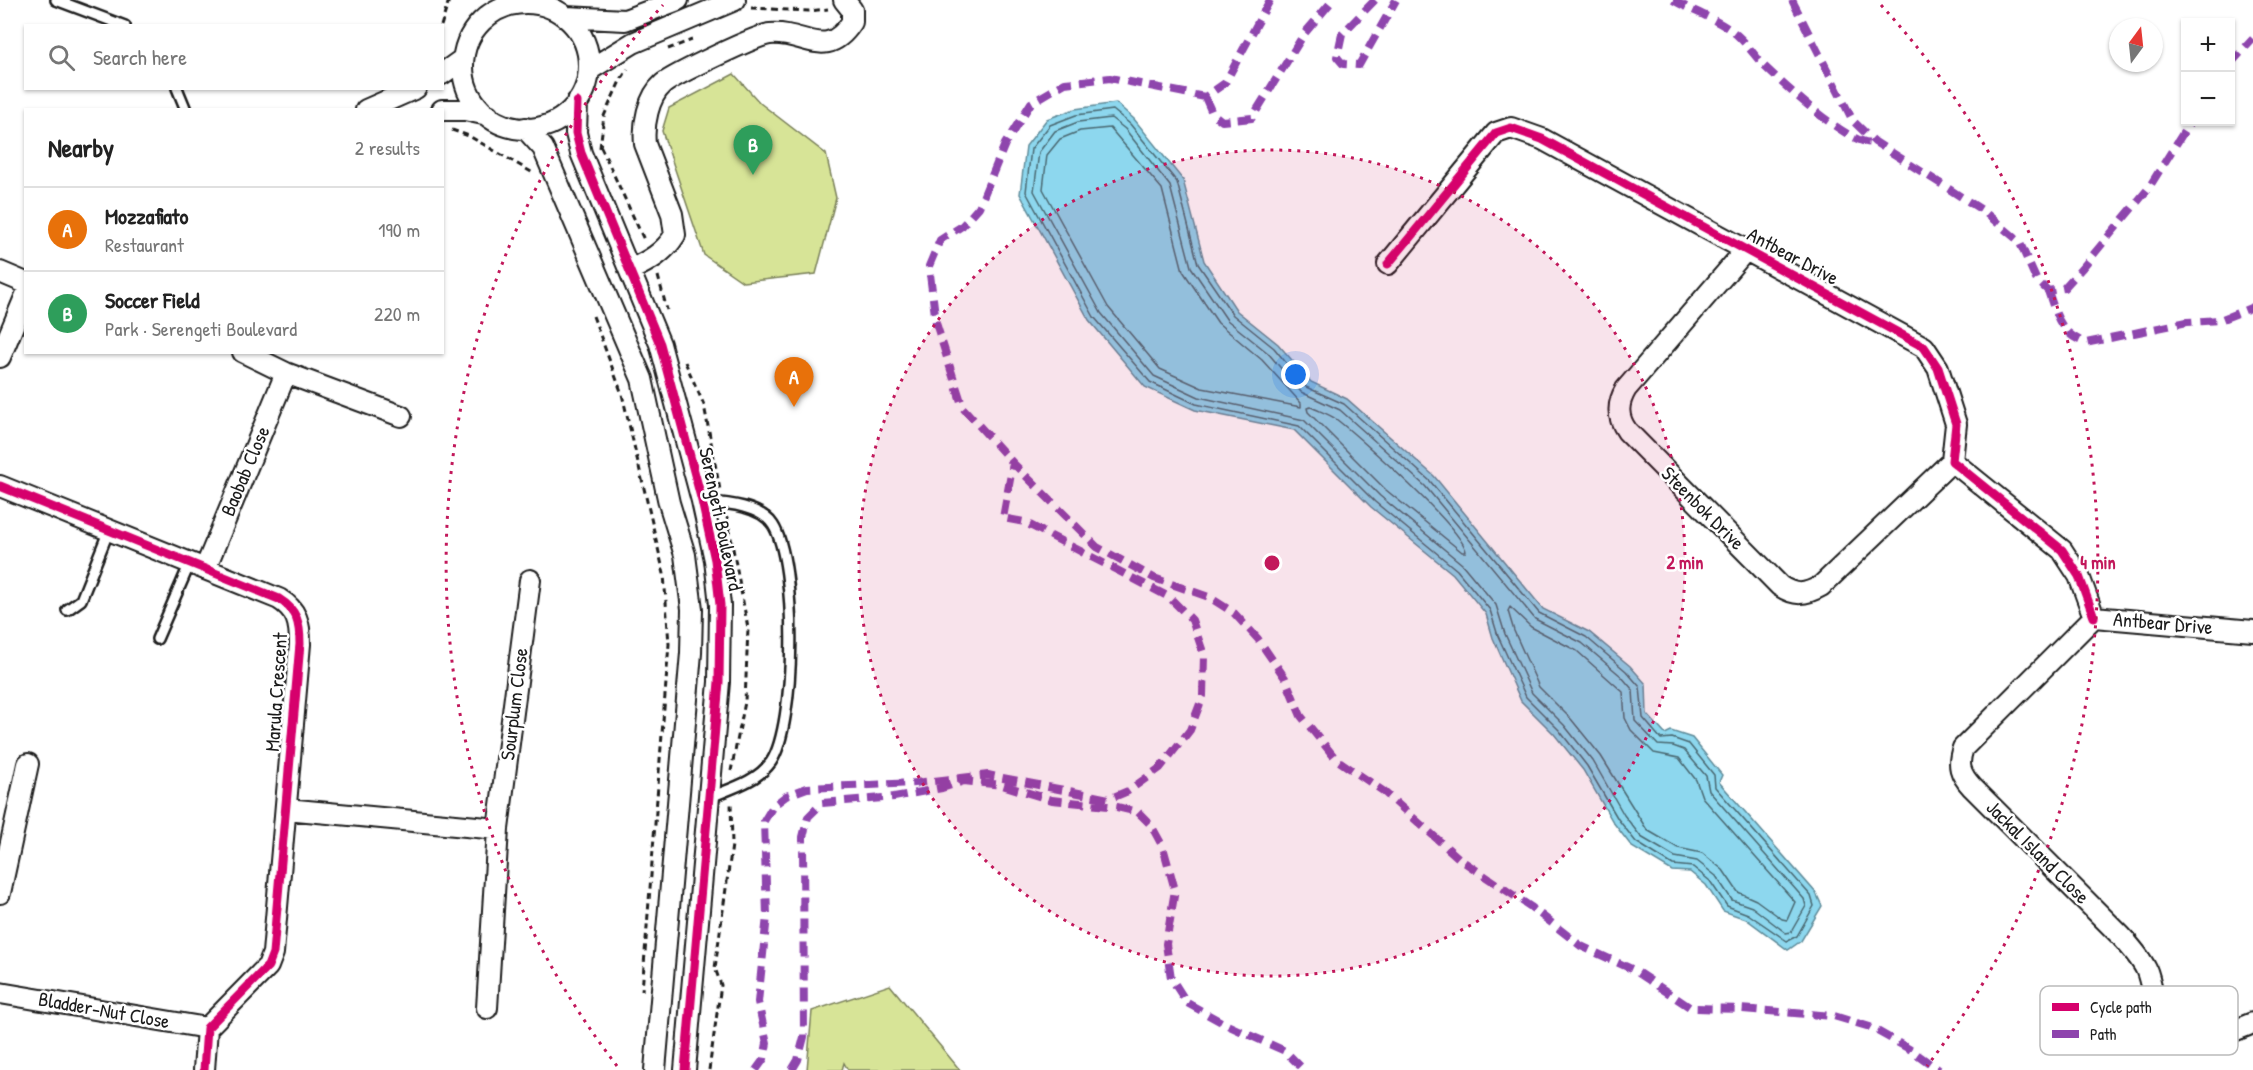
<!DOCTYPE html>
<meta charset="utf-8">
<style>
body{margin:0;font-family:"Patrick Hand",sans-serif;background:#f2f2f2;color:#222}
.controls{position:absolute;right:18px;top:18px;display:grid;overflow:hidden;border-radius:0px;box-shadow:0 2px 4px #0004}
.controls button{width:54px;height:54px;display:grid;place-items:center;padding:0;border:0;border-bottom:2px solid #e0e0e0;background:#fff;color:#222;font:30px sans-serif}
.compass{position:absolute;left:2109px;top:18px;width:54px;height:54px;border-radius:50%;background:#fff;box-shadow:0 2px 4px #0004;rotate:15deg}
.you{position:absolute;left:1296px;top:375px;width:21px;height:21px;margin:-15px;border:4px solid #fff;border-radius:50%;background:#1a73e8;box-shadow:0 0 0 9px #1a73e833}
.badge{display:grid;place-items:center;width:39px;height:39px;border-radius:50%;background:#2563eb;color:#fff;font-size:20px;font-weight:700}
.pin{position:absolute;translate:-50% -50px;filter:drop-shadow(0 2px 3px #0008)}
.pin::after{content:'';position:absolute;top:32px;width:21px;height:18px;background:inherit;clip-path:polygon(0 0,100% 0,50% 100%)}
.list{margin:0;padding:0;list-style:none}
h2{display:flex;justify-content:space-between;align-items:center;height:78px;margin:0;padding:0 24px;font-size:26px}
h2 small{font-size:20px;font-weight:400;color:#767676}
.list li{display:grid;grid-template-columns:39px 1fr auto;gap:18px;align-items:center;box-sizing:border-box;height:84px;padding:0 24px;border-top:2px solid #e0e0e0}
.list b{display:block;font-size:22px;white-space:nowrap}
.list p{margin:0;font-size:20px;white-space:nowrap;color:#767676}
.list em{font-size:20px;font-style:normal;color:#767676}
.icon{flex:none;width:33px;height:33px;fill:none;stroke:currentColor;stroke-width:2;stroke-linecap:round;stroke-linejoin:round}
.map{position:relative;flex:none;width:2253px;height:1070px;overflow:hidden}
.search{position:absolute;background:#fff;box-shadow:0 2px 4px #0004;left:24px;top:24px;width:420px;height:66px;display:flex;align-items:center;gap:15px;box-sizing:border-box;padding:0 21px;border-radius:0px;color:#767676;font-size:22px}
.panel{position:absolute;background:#fff;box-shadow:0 2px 4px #0004;left:24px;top:108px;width:420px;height:246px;border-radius:0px}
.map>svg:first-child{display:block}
.green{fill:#d7e497;stroke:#7a805a;stroke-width:1.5}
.water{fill:#8dd7ee;stroke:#608c9a;stroke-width:1.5}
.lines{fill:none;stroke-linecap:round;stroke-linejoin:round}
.shore{stroke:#496770;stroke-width:1.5}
.service-casing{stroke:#1c1c1c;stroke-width:14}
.minor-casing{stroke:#1c1c1c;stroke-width:24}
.path{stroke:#1c1c1c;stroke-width:3;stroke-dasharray:6 4.5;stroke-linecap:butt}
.service{stroke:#fff;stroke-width:9}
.minor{stroke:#fff;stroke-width:20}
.quiet{stroke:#8e44ad;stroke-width:8;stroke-dasharray:15 8;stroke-linecap:butt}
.cycleway-casing{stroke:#fff;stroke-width:13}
.cycleway{stroke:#d6006c;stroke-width:9}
.ring{fill:none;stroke:#c2185b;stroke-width:3;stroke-dasharray:3 6}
.labels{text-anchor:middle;stroke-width:5;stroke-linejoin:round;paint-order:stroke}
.street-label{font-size:20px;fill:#1c1c1c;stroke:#fff}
.key{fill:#fff;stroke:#bbb;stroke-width:1.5}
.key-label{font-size:16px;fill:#1c1c1c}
.centre{fill:#c2185b;stroke:#fff;stroke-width:3}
.ring-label{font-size:18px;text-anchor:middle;font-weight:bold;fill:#c2185b;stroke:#fff;stroke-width:5;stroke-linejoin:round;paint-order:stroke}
</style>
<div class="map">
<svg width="2253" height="1070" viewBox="0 0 2253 1070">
<rect width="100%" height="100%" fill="#fff"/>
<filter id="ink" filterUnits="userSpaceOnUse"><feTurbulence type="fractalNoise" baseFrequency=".0167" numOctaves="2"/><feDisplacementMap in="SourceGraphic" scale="12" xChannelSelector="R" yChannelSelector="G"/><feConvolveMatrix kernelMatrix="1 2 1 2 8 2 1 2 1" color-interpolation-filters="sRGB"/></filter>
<g filter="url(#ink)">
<path class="green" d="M734 74 760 103 826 154 836 198 816 274 743 282 704 255 662 131 669 108Z
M890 985 960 1070H848L844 1063 842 1070H807L812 1011Z"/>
<path class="water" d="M1116 103 1134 119 1183 180 1204 261 1237 311 1278 344 1311 382 1347 399 1434 476 1543 609 1589 632 1630 666 1646 684 1647 714 1665 734 1671 731 1692 738 1722 775 1719 782 1816 893 1822 906 1801 941 1788 950 1746 919 1723 911 1706 885 1690 872 1672 871 1632 847 1613 822 1583 770 1554 734 1521 701 1493 638 1486 614 1453 574 1371 507 1294 430 1195 410 1145 387 1089 320 1020 194 1026 146 1047 119 1075 109Z"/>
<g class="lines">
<path class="shore" d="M1113 110 1130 124 1177 182 1198 264 1233 315 1274 348 1306 387 1344 404 1430 481 1539 613 1586 637 1626 671 1640 687 1643 718 1661 739 1672 738 1689 744 1714 775 1715 787 1811 896 1814 906 1797 936 1787 941 1748 914 1727 906 1710 881 1693 867 1673 865 1636 842 1618 819 1587 766 1559 730 1526 697 1498 636 1490 610 1457 570 1375 502 1299 426 1196 404 1150 382 1094 317 1026 192 1031 149 1050 125 1076 115Z
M1111 118 1125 129 1170 186 1191 267 1227 320 1268 353 1301 392 1340 410 1425 486 1535 619 1582 643 1621 676 1633 690 1635 721 1658 745 1673 746 1684 750 1706 776 1709 791 1804 899 1806 906 1791 932 1786 933 1752 907 1732 900 1716 876 1697 861 1675 857 1641 837 1624 815 1593 761 1564 725 1532 693 1505 634 1496 605 1462 564 1380 496 1304 420 1199 397 1154 376 1101 313 1034 191 1039 152 1055 131 1078 122Z
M1110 128 1162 189 1183 271 1218 323 1262 360 1301 403V407L1202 388 1160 369 1108 307 1043 189 1047 155 1060 139 1080 131Z
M1311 407C1319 411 1329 414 1336 419 1358 436 1465 531 1466 552H1462L1386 490 1308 412 1307 408Z
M1510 607 1531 627 1577 651 1623 692 1625 718 1631 730 1654 753 1679 758 1696 780 1702 797 1795 902 1787 920 1782 919 1756 900 1738 892 1723 870 1702 853 1678 848 1647 830 1601 756 1571 719 1539 687 1514 631 1508 611Z"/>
<defs>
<path id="service" d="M56 0 125 26
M177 88 186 110
M702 501C724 503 760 505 773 525 798 564 796 725 771 762 757 782 729 789 708 798
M67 610 81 600 109 530
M157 639 190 563"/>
<path id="minor" d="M463 66a63 63 0 1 1 126 0a63 63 0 1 1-126 0Z
M566 17 625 20 678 0
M589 70 633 43 735 0
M442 74 463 59
M577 102 576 133 581 153 660 344 702 501 715 560 720 605 719 682 685 1070
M366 110 416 88
M442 110H465L488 115
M525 128 543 148 642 379 669 503 685 555 692 609 691 653 655 1070
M1745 251 1626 389C1617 404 1617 417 1627 431L1780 586C1795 596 1805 595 1821 586L1952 461
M1388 264 1496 133 1511 128 1542 139 1924 347 1938 368 1956 424 1952 461 2062 550 2079 576 2094 617
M630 270C649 261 664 253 675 235L672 214 645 144C643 125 648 97 663 84 674 75 757 35 770 34 805 31 826 62 852 22V10L844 0
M0 272 26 283
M243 352 286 373 401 416
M0 357 26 295
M0 486 279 599C297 610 300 623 300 644L273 953 268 966 207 1028 204 1070
M205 569 286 373
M2094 617 1963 748C1957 765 1960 774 1972 787L2121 936C2130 946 2140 957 2146 969 2156 991 2154 1045 2187 1043 2209 1043 2233 1031 2253 1023
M2094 617 2253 631
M286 809 498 829
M0 893 28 764
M0 993 207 1028
M487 1008 498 829 530 580"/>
</defs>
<use href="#service" class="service-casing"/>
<use href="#minor" class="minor-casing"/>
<path class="path" d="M751 8 809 11 828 9
M441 26 449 0
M668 49 692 40
M452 130 469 136 533 173
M601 147 645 242
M600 148 604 116 620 81 628 69
M658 276 667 310
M593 316 622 394 664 574 669 644 642 991
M685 362 704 405 720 490
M727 517 748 628 745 702 731 771
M709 1070 721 985 715 968 732 845 731 802"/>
<use href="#service" class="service"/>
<use href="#minor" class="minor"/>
<path class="quiet" d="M1270 0 1225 83 1205 97 1110 78 1065 83 1031 103 1005 144 979 207 962 226 940 240 929 266 936 323 963 408 1013 463 1097 547 1154 578 1209 597 1234 613 1258 639 1285 678 1301 716 1336 759 1383 791 1461 860 1531 907 1581 946 1634 970 1691 1008 1741 1009 1834 1016 1870 1027 1911 1050 1939 1070
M1375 0 1342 34 1337 57 1343 64 1359 65 1396 0
M1673 0C1694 12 1718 19 1737 35 1747 44 1755 56 1764 66 1782 83 1853 150 1875 142
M1792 0 1853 121 1875 142 1982 210 2019 241 2036 279 2048 291 2064 288 2083 267 2148 189 2190 122
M2230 64 2253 39
M1205 97 1212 113 1222 121 1252 118 1304 34 1333 0
M2048 291C2057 316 2059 333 2086 343L2187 322 2220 320 2253 307
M756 1070 764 1059 767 1043 758 1002 767 916 764 821 773 806 786 796 807 788 915 783 988 775 1109 799 1128 791 1160 768 1190 730 1203 696 1204 655 1192 620 1169 597 1024 522 1003 518 1013 463
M792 1070 798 1060 804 1037 803 837 808 817 822 803 894 797 942 788 964 781 1002 785 1052 800 1117 807 1138 812 1151 825 1163 847 1175 890 1166 944 1171 978 1187 1003 1227 1025 1285 1051 1304 1070"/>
<defs>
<path id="cycleway" d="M577 102 576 133 581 153 660 344 702 501 715 560 720 605 719 682 685 1070
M1388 264 1496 133 1511 128 1542 139 1924 347 1938 368 1956 424 1952 461 2062 550 2079 576 2094 617
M0 486 279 599C297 610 300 623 300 644L273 953 268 966 207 1028 204 1070"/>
</defs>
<use href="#cycleway" class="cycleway-casing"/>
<use href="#cycleway" class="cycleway"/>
</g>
</g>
<circle cx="1272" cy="563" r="413" fill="#c2185b" fill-opacity=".12"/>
<g class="ring">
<circle cx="1272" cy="563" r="413"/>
<path d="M617 1066A826 826 0 0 1 663 5M1881 5A826 826 0 0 1 1927 1066"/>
</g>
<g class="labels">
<g class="street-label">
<text transform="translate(1793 256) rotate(28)" y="7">Antbear Drive</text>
<text transform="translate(245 471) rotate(-67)" y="7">Baobab Close</text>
<text transform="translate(1703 508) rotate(45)" y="7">Steenbok Drive</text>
<text transform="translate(721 519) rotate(78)" y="7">Serengeti Boulevard</text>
<text transform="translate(2163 623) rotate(5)" y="7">Antbear Drive</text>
<text transform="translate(276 692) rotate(-86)" y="7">Marula Crescent</text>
<text transform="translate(514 704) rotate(-83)" y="7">Sourplum Close</text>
<text transform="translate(2038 852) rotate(45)" y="7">Jackal Island Close</text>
<text transform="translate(104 1010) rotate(10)" y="7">Bladder-Nut Close</text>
</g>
</g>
<rect x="2040" y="986" width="198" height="69" rx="9" class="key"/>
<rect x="2052" y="1003" width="27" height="8" fill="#d6006c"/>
<rect x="2052" y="1030" width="27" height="8" fill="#8e44ad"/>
<g class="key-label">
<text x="2090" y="1013">Cycle path</text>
<text x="2090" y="1040">Path</text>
</g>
<circle cx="1272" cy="563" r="9" class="centre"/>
<g class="ring-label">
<text x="1685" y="569">2 min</text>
<text x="2098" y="569">4 min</text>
</g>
</svg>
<div class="controls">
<button>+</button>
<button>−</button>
</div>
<svg class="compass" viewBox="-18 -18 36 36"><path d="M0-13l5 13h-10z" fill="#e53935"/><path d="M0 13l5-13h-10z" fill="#767676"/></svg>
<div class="you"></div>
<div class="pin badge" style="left:794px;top:407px;background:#e8710a">A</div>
<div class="pin badge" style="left:753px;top:175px;background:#2e9e5b">B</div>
<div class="search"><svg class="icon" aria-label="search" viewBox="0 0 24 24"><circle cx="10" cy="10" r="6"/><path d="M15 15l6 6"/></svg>Search here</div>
<section class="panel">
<h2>Nearby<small>2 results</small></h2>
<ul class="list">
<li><span class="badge" style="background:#e8710a">A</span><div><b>Mozzafiato</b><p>Restaurant</p></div><em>190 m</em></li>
<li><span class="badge" style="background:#2e9e5b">B</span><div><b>Soccer Field</b><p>Park · Serengeti Boulevard</p></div><em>220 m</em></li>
</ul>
</section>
</div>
